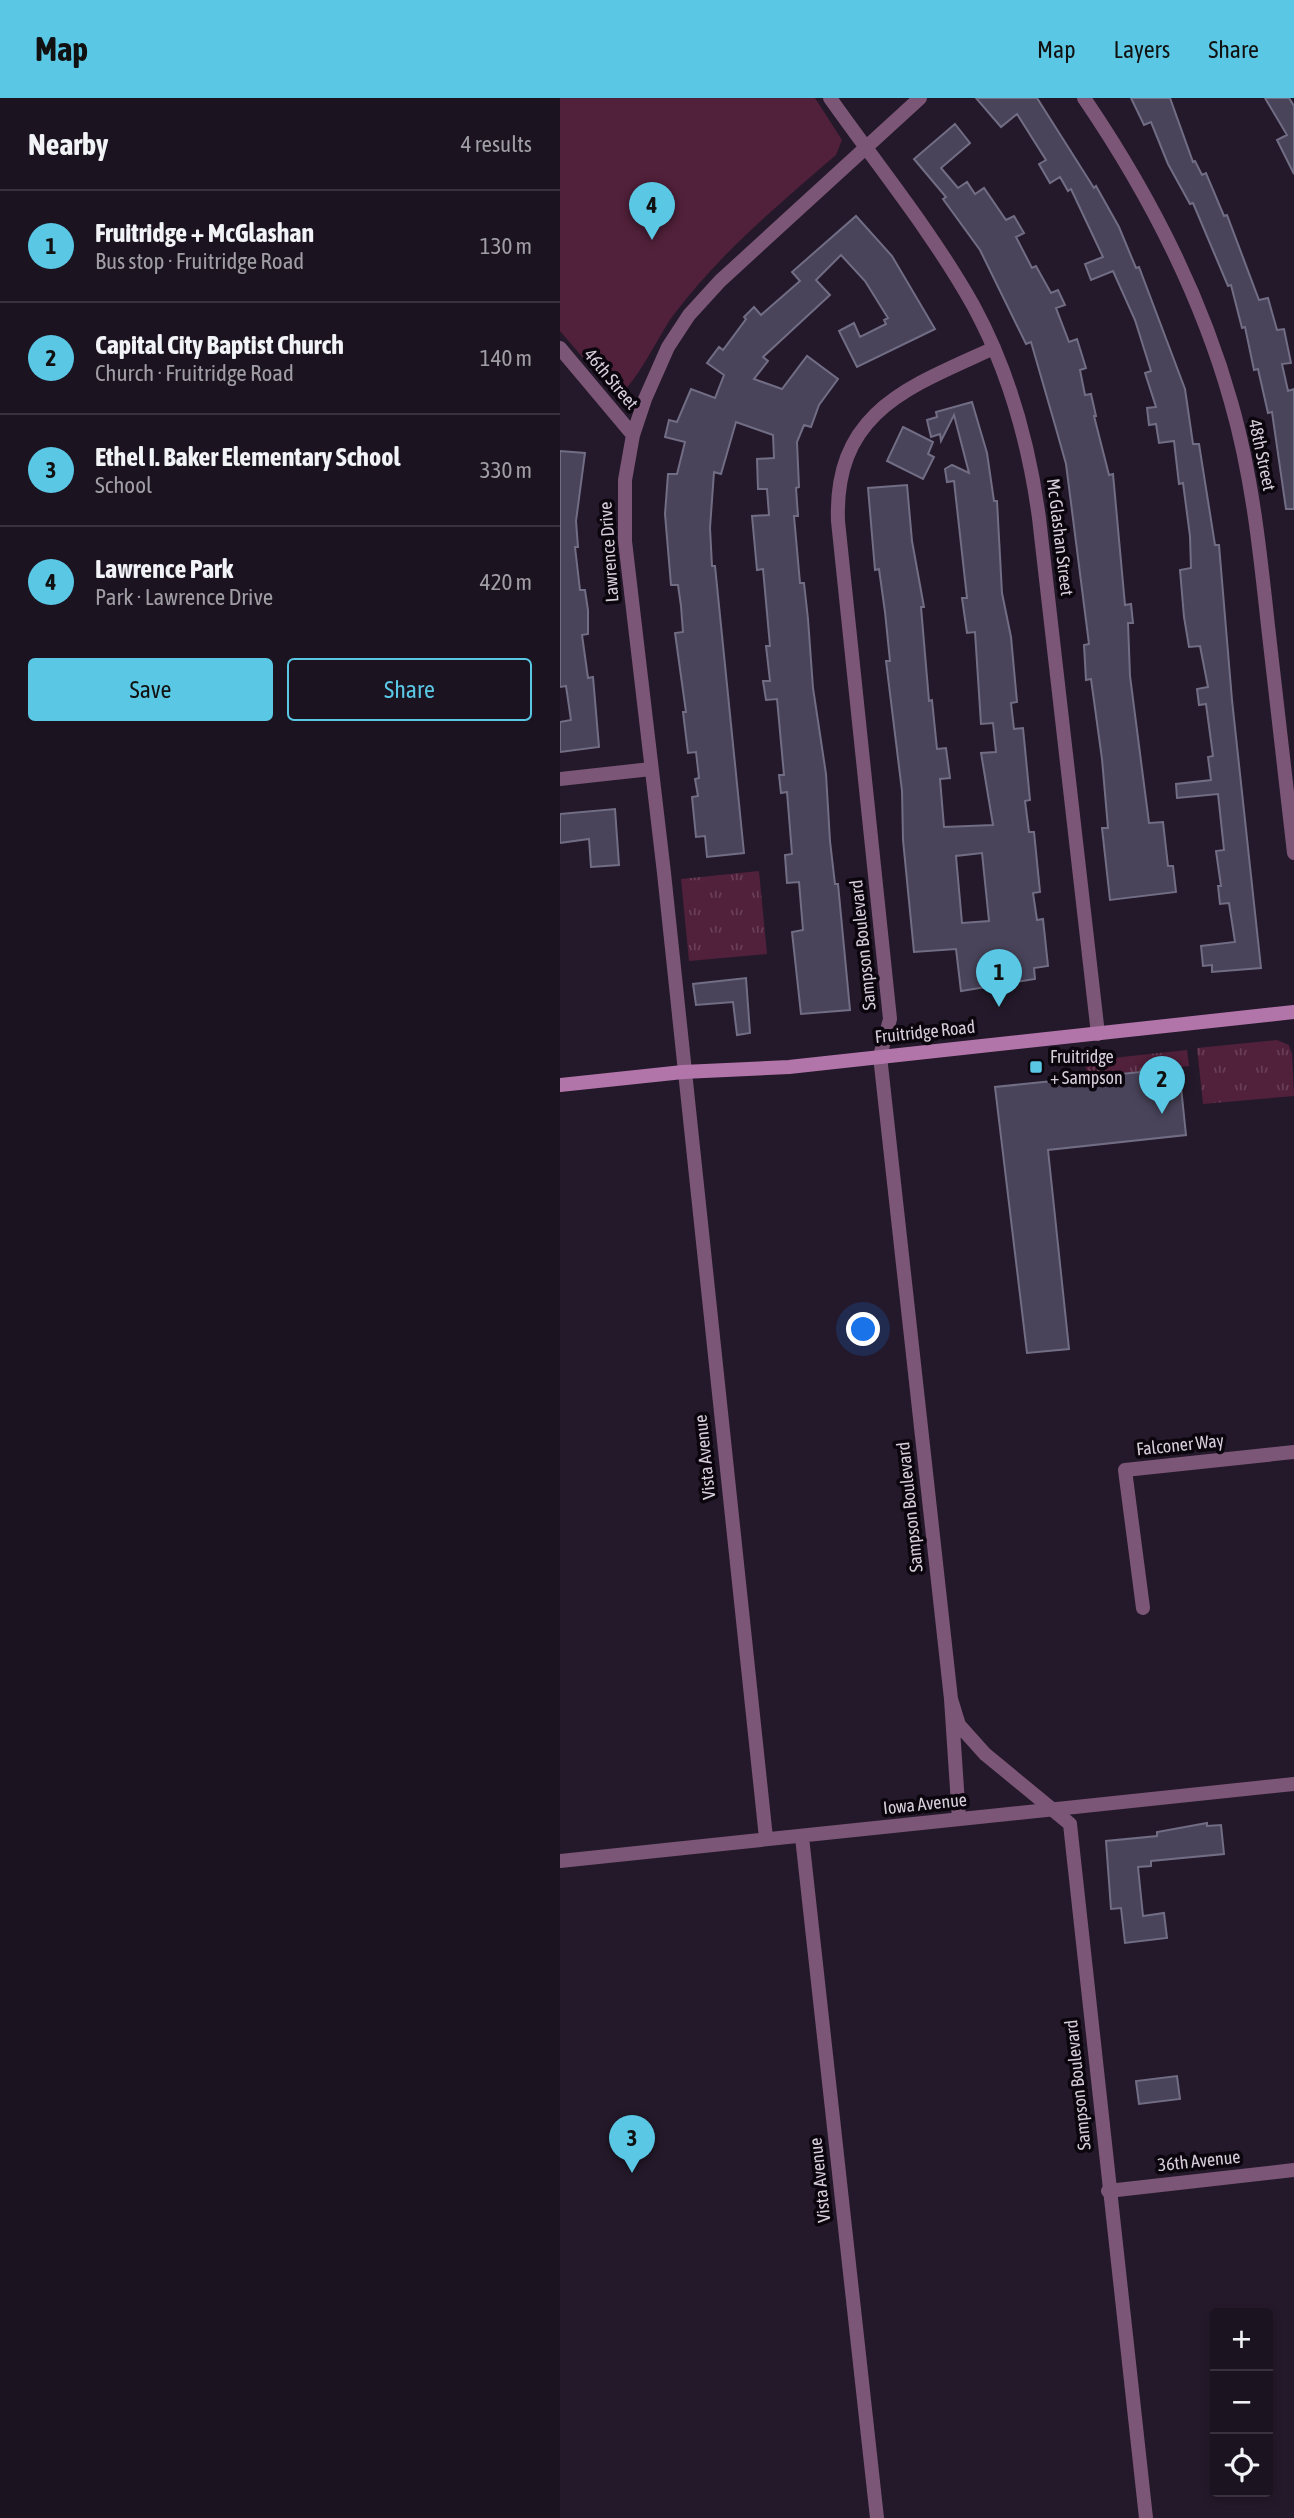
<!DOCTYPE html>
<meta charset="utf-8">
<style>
body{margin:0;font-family:"Asap Condensed",sans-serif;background:#28202d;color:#f1f3f6}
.controls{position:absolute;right:21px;bottom:21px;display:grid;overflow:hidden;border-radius:7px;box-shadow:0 4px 10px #0003}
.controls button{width:63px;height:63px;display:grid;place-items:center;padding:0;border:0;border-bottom:2px solid #39323e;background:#1b1320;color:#f1f3f6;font:35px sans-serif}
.you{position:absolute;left:304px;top:1232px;width:24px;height:24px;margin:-18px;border:5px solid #fff;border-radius:50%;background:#1a73e8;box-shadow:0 0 0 10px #1a73e833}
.badge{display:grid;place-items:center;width:46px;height:46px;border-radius:50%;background:#5ac8e5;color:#111;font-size:23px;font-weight:700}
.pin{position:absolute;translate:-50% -58px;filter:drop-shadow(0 2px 4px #0008)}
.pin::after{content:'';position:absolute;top:37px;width:24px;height:21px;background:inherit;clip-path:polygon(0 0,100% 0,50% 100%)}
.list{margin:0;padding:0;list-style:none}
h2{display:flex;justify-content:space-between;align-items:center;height:91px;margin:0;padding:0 28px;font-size:30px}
h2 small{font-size:23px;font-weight:400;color:#a09ea5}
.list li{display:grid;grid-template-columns:46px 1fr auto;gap:21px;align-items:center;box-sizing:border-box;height:112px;padding:0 28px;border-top:2px solid #39323e}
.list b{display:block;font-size:26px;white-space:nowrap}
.list p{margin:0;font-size:23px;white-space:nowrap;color:#a09ea5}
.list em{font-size:23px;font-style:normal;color:#a09ea5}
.actions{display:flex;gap:14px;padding:21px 28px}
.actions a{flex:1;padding:16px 0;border:2px solid #5ac8e5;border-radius:7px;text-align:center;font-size:24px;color:#5ac8e5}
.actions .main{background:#5ac8e5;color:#111}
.icon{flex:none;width:38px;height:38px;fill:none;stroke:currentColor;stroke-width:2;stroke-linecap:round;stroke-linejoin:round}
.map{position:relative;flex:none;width:734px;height:2420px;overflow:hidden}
header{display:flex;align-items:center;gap:42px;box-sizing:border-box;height:98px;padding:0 35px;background:#5ac8e5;color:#111}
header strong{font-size:33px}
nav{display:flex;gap:38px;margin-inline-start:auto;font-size:24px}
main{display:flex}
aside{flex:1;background:#1b1320}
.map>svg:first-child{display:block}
.grass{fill:url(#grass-tufts)}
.park{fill:#51203a}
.building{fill:#49445a;stroke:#716d84;stroke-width:2;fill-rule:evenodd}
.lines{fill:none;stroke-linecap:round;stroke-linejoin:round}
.minor{stroke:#7c5677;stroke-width:14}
.tertiary{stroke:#7c5677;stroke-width:14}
.secondary{stroke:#b275aa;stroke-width:14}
.poi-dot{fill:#5ac8e5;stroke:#0b060d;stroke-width:2.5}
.labels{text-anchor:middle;stroke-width:7;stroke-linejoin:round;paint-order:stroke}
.street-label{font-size:18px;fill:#d6cfdb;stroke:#0b060d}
.poi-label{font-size:18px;fill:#d6cfdb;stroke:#0b060d;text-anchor:start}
</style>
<header>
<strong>Map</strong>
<nav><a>Map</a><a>Layers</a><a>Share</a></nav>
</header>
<main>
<aside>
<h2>Nearby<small>4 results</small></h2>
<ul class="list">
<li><span class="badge">1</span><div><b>Fruitridge + McGlashan</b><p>Bus stop · Fruitridge Road</p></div><em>130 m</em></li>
<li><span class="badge">2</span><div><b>Capital City Baptist Church</b><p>Church · Fruitridge Road</p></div><em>140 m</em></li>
<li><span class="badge">3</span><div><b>Ethel I. Baker Elementary School</b><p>School</p></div><em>330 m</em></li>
<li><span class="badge">4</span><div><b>Lawrence Park</b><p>Park · Lawrence Drive</p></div><em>420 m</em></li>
</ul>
<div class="actions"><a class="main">Save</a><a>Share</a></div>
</aside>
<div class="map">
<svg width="734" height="2420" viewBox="0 0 734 2420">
<defs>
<pattern id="grass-tufts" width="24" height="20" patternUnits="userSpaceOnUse" patternTransform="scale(1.75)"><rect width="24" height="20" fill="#51203a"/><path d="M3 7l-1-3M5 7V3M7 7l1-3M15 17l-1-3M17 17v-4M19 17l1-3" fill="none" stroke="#693f56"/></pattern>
</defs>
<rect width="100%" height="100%" fill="#24192a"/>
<path class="grass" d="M199 773 207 856 129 863 121 781Z
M717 942 729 947 732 956 734 998 643 1006 637 950Z
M627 952 629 968 527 979 525 963Z"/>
<path class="park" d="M0 0H255L282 42 276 57C219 106 157 158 112 219 102 233 73 290 62 293L49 290 0 233Z"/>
<path class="building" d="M416 0H477L534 90 536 88 559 129 576 170 579 169 625 291 633 346H639L655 447H659L672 602 701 870 652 874V867L643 868 641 848 675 844 669 805 660 806 658 788H661L656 753 664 752 658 696 617 700 616 686 651 682 648 659 653 658 646 606 639 607 637 591 648 589 640 548 629 549 624 519 620 472 631 470 630 438 623 385 619 386 614 343 599 345 596 326 589 327 587 310 596 309 585 275 591 273 575 222 553 173 531 182 525 166 543 159 511 91 508 93 500 79 490 85 479 66 486 62 457 16 441 29Z
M571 0H610L633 64 635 63 642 77 646 75 664 118 667 117 699 202 708 200 717 232 724 231 731 265 722 266 728 293 734 291V411H726L712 314 708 315 698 271 694 272 685 229 682 230 671 187 668 188 633 105 630 106 608 66 591 24 584 27Z
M705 0H729L734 8V76L717 42 727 37Z
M395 26 410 45 381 70 398 90 407 84 415 96 424 90 446 122 454 118 464 135 456 139 472 170 476 168 491 195 498 192 505 207 496 210 509 244 517 241 526 270 520 272 525 297 531 296 536 318H534L549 377 553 376 565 507 571 506 573 525H568L570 578 589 725 603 724 608 768H613L616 794 550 802 542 730H548L542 661 531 581 526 582 524 547 529 546 506 366 495 327 471 244 466 246 420 152 383 101 386 99 354 61Z
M296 118 332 158 375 231 297 269 279 233 294 225 300 239 326 226 324 222 328 220 305 183 281 157 256 182 270 197 203 259 208 263 194 281 222 291 247 258 278 281 259 307 251 329 244 327 237 344 239 389 236 390 238 418H234L240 485H244L248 521 253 590 266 676 270 743 275 786H278L290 912 241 916 232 834 243 832 239 784 227 785 225 757 232 756 227 694 221 695 219 677H224L217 601 206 602 203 583H210L206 548H210L203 471 197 472 192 418 209 417 207 391H198L197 361 214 360 213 337 176 324 161 376 154 374 150 430 152 468H155L184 755 147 759 145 738 136 739 132 699 138 698 135 681 139 680 136 654 128 655 123 614H126L115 535 123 534 121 508 118 487H111L105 416 108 376H117L125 344 105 339 109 322 117 324 131 291 155 300 164 277 147 265 159 249 163 252 186 221 184 219 194 209 201 217 240 183 232 174Z
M412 304 427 355 434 403H437L442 495 451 539 457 604 451 605 454 631 463 630 470 702 465 703 469 734H474L480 794 473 795 477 822 483 821 488 868 474 870 475 881 401 893 396 851 354 854 343 742 342 693 326 563H330L325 514 319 471 315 472 308 390 347 387 352 443 364 509H361L369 603 372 602 377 651 386 650 390 680 380 681 384 729 433 727 421 655 436 654 433 625 421 626 415 534 407 535 402 500H407L394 383 387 384 385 371 392 367 409 375 394 317 381 343 380 336 371 339 367 322 377 319 376 314ZM422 755 429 823 402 825 396 758Z
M343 329 373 344 368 356 374 359 363 381 327 363Z
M0 353 25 355 16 423 18 449H15L20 492H25L28 512V536L22 537 28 580 33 579 39 649 0 654V624L11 622 6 588 0 589Z
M55 711 59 767 31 769 29 741 0 745V716Z
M186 880 190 935 177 937 173 904 136 907 133 886Z
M619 970 626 1037 488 1052 509 1251 467 1255 435 989Z
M647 1725V1728L661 1727 664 1756 591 1763V1768L578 1769 583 1818 604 1815 607 1840 565 1845 561 1810 551 1811 546 1743 597 1738V1734Z
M617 1978 620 2001 579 2006 576 1983Z"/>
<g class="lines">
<path class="minor" d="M270 0C318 68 372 134 413 207 449 273 469 346 479 420L538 936
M524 0C588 94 640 194 671 304 692 377 700 453 708 528 717 604 725 679 734 755
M0 250 73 337
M0 681 91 671
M320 958 330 921 278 423C274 313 349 289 434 250
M583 1510 565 1372 734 1354
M242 1739 317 2420
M206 1740 104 775 65 443V382L73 337 85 301 108 249 129 217 160 183 360 0
M0 1763 734 1686
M548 2093 734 2072"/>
<path class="tertiary" d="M320 958 391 1601 399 1721
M391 1601 399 1627 425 1656 510 1726 586 2420"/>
<path class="secondary" d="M0 987 123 974 229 969 734 914"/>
</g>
<rect class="poi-dot" x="469" y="962" width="14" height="14" rx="3.5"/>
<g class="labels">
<g class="street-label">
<text transform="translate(51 281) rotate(50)" y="6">46th Street</text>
<text transform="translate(702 357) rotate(78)" y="6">48th Street</text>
<text transform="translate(500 439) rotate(83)" y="6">Mc Glashan Street</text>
<text transform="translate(49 454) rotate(-94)" y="6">Lawrence Drive</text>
<text transform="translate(303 847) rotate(-96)" y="6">Sampson Boulevard</text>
<text transform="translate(365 934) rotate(-6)" y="6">Fruitridge Road</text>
<text transform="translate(620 1347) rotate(-6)" y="6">Falconer Way</text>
<text transform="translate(145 1359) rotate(-96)" y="6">Vista Avenue</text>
<text transform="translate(350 1409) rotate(-96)" y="6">Sampson Boulevard</text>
<text transform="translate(365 1706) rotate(-6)" y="6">Iowa Avenue</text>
<text transform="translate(518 1987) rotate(-96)" y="6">Sampson Boulevard</text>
<text transform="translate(639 2063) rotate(-6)" y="6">36th Avenue</text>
<text transform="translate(260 2082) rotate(-96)" y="6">Vista Avenue</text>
</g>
<g class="poi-label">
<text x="490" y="965">Fruitridge<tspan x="490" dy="21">+ Sampson</tspan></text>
</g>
</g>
</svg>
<div class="controls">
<button>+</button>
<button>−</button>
<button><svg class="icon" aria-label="locate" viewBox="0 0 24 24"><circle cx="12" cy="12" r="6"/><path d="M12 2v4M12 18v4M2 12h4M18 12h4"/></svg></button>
</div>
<div class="you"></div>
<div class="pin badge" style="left:439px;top:909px">1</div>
<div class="pin badge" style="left:602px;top:1016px">2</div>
<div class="pin badge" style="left:72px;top:2075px">3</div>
<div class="pin badge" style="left:92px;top:142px">4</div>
</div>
</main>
